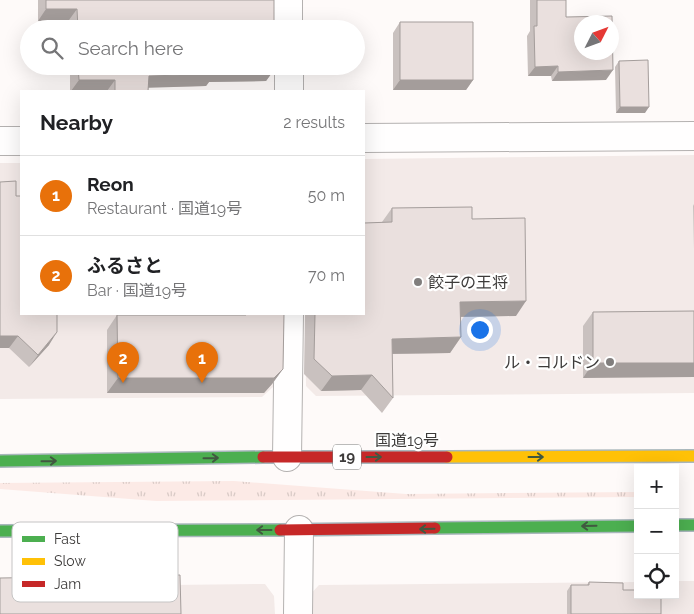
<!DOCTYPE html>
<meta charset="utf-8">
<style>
body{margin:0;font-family:Raleway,"Noto Sans JP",sans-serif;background:#f2f2f2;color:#202124}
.controls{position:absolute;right:15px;bottom:15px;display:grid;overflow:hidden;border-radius:0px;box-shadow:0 5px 20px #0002}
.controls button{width:45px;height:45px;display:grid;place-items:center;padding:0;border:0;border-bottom:1px solid #e0e0e0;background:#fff;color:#202124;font:25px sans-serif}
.compass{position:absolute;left:574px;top:15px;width:45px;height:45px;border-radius:50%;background:#fff;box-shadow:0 5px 20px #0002;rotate:48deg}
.you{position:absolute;left:479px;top:329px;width:18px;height:18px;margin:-12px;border:4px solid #fff;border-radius:50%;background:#1a73e8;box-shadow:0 0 0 8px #1a73e833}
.badge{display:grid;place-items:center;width:32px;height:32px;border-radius:50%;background:#7c3aed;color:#fff;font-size:16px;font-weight:700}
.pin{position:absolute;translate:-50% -41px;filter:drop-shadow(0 1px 2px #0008)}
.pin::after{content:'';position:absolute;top:26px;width:18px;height:15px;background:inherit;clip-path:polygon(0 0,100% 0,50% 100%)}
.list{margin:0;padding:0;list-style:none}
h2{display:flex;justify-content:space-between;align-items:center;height:65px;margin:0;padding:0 20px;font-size:21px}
h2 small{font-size:16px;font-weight:400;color:#757577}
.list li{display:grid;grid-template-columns:32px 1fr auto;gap:15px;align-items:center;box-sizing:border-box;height:80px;padding:0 20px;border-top:1px solid #e0e0e0}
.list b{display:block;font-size:19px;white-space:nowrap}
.list p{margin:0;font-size:16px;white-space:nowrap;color:#757577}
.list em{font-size:16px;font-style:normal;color:#757577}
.icon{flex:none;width:28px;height:28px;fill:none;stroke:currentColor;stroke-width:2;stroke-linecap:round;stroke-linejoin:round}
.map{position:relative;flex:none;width:694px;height:614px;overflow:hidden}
.search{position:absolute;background:#fff;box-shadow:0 5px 20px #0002;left:20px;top:20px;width:345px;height:55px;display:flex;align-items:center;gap:12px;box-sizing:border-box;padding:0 18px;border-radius:28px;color:#757577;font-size:19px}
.panel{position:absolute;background:#fff;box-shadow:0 5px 20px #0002;left:20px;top:90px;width:345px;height:225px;border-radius:0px}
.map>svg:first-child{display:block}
.built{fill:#f3eae8}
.grass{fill:url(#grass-tufts)}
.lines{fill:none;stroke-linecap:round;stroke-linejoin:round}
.street-casing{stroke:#b4b1b0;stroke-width:30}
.fast-casing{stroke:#a9b7bc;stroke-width:14}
.slow-casing{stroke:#a9b7bc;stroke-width:14}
.jam-casing{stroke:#a9b7bc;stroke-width:14}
.street{stroke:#fffefe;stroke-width:28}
.fast{stroke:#4caf50;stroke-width:11}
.slow{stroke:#ffc107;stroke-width:11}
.jam{stroke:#c62828;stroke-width:11}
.wall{fill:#c9c1bf}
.shaded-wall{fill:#a49d9b}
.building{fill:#eae0de;stroke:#a49d9b;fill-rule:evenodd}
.oneway{stroke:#415840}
.poi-dot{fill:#817e7d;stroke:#fff;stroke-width:2}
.labels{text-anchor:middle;stroke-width:4.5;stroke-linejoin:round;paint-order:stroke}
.shield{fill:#fff;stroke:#777675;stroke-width:1}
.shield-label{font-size:15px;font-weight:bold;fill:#3d3b3a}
.poi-label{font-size:16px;fill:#3d3b3a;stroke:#fff;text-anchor:start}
.street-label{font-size:16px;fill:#3d3b3a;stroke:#fff}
.key{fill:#fff;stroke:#c5c4c4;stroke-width:1}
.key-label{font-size:14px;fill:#3d3b3a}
</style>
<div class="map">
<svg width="694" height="614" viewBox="0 0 694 614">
<defs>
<pattern id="grass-tufts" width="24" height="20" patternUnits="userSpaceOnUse" patternTransform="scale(1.25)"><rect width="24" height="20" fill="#fceae6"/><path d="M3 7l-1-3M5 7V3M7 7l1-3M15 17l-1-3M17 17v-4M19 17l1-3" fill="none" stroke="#d9cac6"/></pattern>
</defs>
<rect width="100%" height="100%" fill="#fefaf9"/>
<path class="built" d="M694 155V393L316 396 306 386 305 314H364V159Z
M0 163H21V314H272L273 387 262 397 0 399Z
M675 581H694V614H308L307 598 319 585 638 582V595H675Z
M265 584 274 596 275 614H0V587Z"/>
<path class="grass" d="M234 481 406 494 638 492V497L156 501 0 489V483Z"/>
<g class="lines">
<defs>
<path id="street" d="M288 0V29
M289 66V91
M364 138 694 136
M0 141H21
M287 457 289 314
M298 614 299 530"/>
<path id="fast" d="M0 461 263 457
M675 525H694
M435 528 638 526
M0 531 280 530"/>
<path id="slow" d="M447 457 694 456"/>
<path id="jam" d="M263 457H447
M280 530 435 528"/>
</defs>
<use href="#street" class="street-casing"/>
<use href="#fast" class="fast-casing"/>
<use href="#slow" class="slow-casing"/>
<use href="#jam" class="jam-casing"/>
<use href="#street" class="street"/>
<use href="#fast" class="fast"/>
<use href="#slow" class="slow"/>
<use href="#jam" class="jam"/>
</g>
<path class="wall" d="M38 0H274V29H69V20L38 21Z
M530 0H566V17L606 80 552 81 551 76H528L527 36 530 31Z
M400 22 473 80 466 90H393V33Z
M619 61 645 113H616L615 67Z
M70 66H274V70L266 81 209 82 206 86 148 87V91H70Z
M16 196 49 345 29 367 9 348Z
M694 204V249L693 206Z
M392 208 472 219 516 316 460 317 461 337 450 353 392 354 393 398 382 413 361 390 321 391 304 374 305 314H364L382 222Z
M694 311 583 378V326L593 312Z
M236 314H284L283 369 272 384 264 393H107V330L117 315H236Z
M589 582 623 590 661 614H567V591L571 585H587Z"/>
<path class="shaded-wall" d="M46 9H77L69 20 38 21Z
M558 66 551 76H528L535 67Z
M214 70H274L266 81 209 82 206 86 141 88 149 76Z
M613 70 606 80 552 81 558 72Z
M79 80H115L107 91H71Z
M400 80H473L466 90H393Z
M620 107H649L645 113H616Z
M526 301 516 316 449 317 460 302Z
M57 332 49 345 29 367 38 355Z
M0 336H18L9 348H0Z
M461 337 450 353 382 354 392 339Z
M593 363H694V377L583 378Z
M283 369 272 384 264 393H107L118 378Z
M372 375 361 390 321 391 332 376Z"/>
<path class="building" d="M46 0H274V29H78L77 9H46Z
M537 0H566V17L612 16 613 70 558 72V66L535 67 534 26H537ZM582 22H612V52H582Z
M400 22H473V80H400Z
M648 60 649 107H620L619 61Z
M78 66H274V70H214V74L149 76 148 91H115V80H79Z
M16 181V196H21V314H57V332L38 355 18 336H0V182Z
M472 207V219L525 218 526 301 460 302 461 337 392 339 393 398 372 375 332 376 314 359 315 314H364V223L392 222V208Z
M694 311V363H593V312Z
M246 314H284L283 369 274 378H118L117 315H246Z
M180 575 181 614H0V578Z
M589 582 623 583V590H638V595H661V614H571V585H589Z"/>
<defs><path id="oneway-shaft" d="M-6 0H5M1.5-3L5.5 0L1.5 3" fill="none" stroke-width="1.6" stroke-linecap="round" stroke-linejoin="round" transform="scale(1.25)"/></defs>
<g class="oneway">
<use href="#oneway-shaft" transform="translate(374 457)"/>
<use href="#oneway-shaft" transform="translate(536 457)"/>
<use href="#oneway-shaft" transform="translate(211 458) rotate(-1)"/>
<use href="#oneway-shaft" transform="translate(49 461) rotate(-1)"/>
<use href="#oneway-shaft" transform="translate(589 526) rotate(179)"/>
<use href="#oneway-shaft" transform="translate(427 529) rotate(179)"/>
<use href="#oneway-shaft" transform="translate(264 530) rotate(180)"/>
</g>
<g class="poi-dot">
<circle cx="418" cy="282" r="5"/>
<circle cx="610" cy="362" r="5"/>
</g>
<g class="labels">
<rect class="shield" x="333" y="444.5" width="28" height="25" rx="4"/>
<g class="shield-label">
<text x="347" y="462">19</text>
</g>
<g class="poi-label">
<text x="428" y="288">餃子の王将</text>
<text x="600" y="368" text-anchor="end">ル・コルドン</text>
</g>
<g class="street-label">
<text x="407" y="446">国道19号</text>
</g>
</g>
<rect x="12" y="522" width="166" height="80" rx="8" class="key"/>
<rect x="22" y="536" width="23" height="6" fill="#4caf50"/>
<rect x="22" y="558" width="23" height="7" fill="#ffc107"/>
<rect x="22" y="581" width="23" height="6" fill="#c62828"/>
<g class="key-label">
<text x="54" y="544">Fast</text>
<text x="54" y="566">Slow</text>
<text x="54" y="589">Jam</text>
</g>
</svg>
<div class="controls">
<button>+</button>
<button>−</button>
<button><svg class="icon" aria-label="locate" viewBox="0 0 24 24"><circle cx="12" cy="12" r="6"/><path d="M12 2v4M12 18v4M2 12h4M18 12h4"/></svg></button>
</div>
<svg class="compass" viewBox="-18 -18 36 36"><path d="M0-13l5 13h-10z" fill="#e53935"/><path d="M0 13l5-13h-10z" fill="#757577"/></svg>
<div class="you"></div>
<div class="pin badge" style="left:202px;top:383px;background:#e8710a">1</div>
<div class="pin badge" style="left:123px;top:383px;background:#e8710a">2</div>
<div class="search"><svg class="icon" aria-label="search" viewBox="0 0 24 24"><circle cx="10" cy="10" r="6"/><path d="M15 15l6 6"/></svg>Search here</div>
<section class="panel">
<h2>Nearby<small>2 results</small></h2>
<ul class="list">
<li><span class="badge" style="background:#e8710a">1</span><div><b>Reon</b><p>Restaurant · 国道19号</p></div><em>50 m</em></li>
<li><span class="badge" style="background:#e8710a">2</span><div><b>ふるさと</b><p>Bar · 国道19号</p></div><em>70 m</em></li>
</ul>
</section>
</div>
